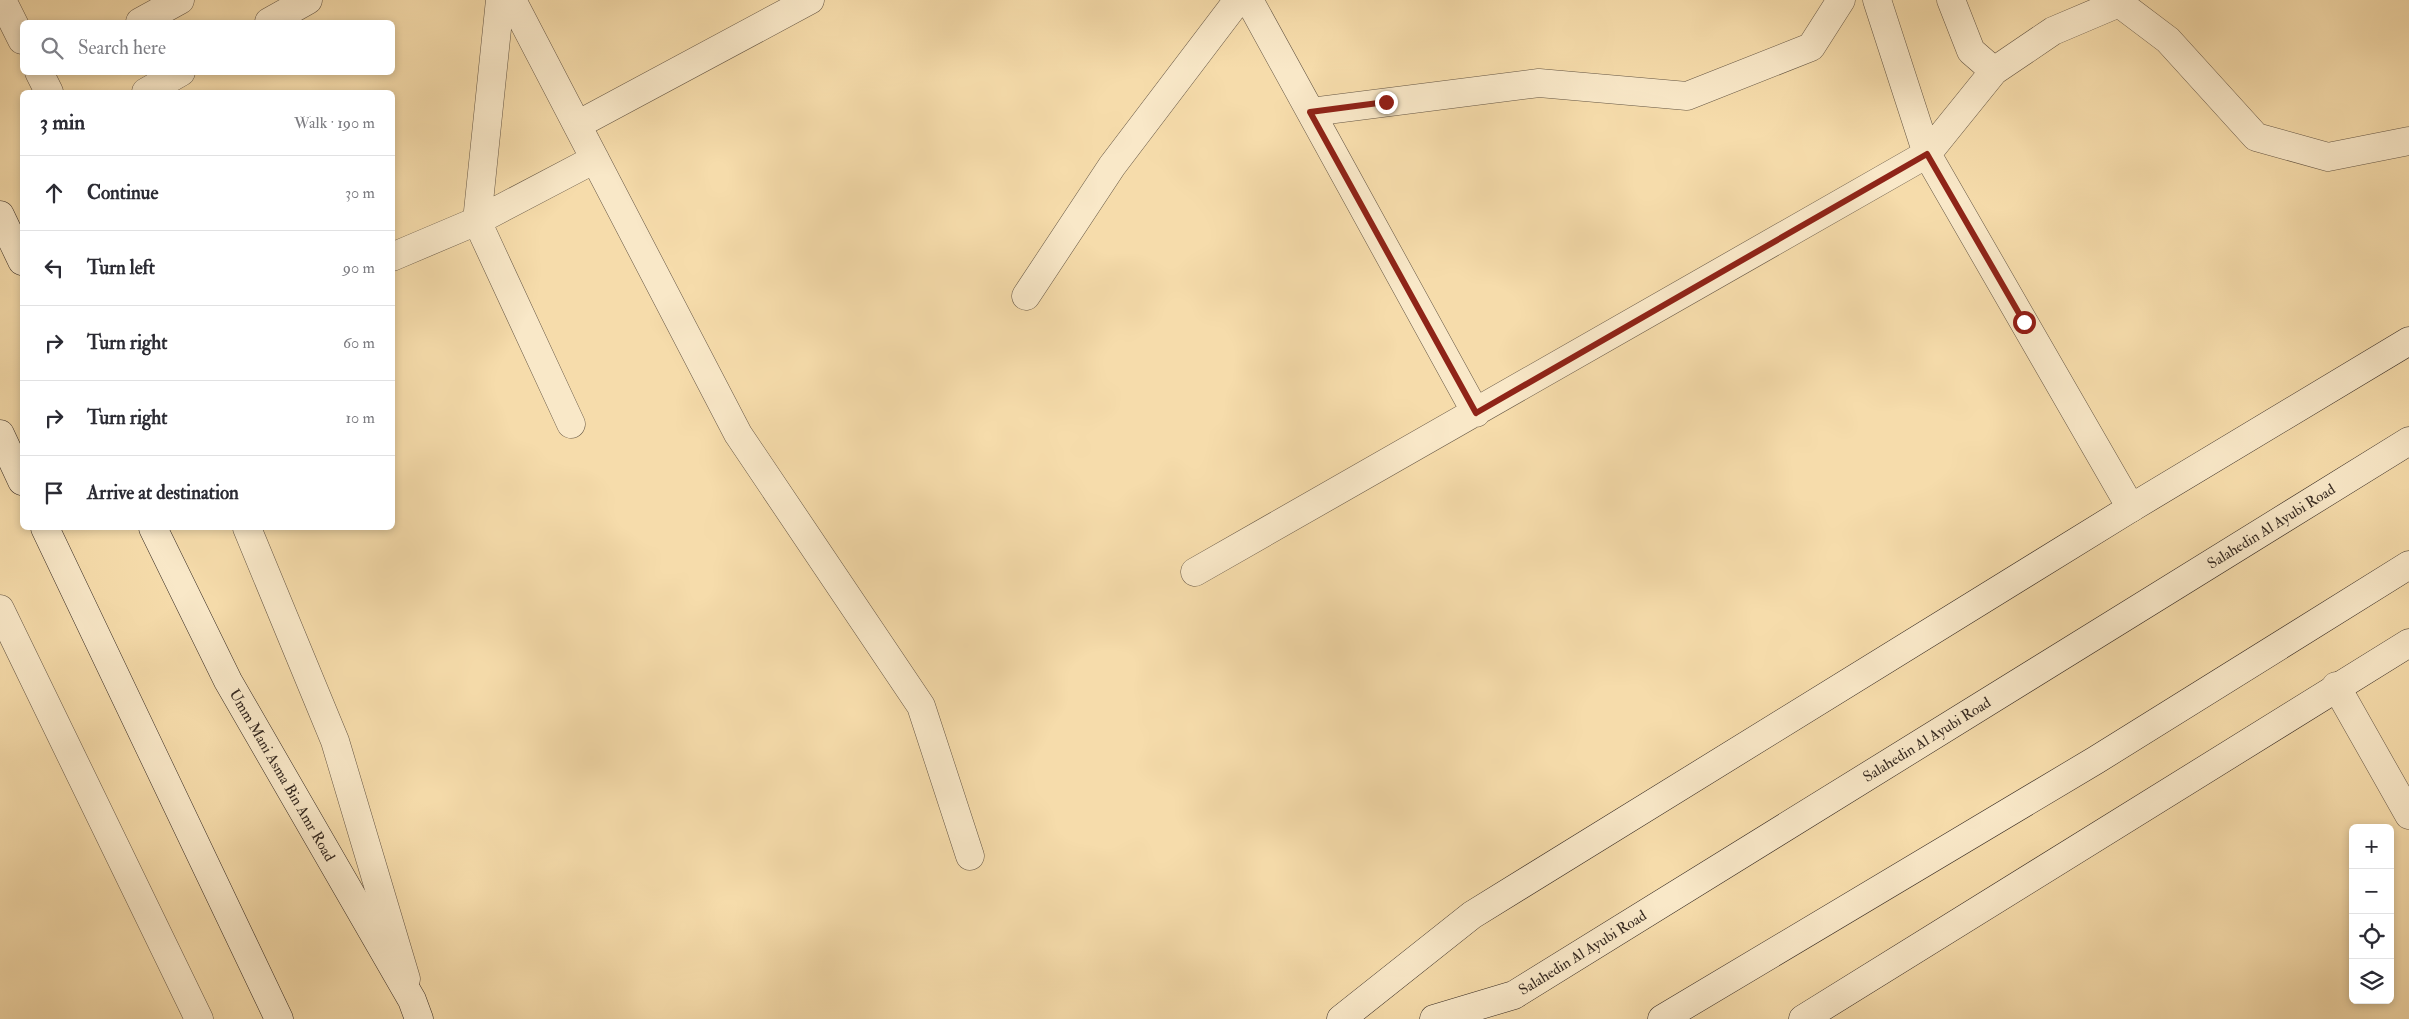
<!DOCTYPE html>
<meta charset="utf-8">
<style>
body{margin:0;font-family:"IM FELL Double Pica",serif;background:#f2f2f3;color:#2b2b33}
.controls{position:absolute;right:15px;bottom:15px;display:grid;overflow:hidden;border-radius:8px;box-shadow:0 2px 8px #0003}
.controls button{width:45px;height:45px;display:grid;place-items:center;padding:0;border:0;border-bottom:1px solid #e1e1e2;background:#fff;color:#2b2b33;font:25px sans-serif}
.stop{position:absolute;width:15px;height:15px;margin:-11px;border:4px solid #8f2418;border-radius:50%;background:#fff}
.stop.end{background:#8f2418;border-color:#fff;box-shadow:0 1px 5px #0008}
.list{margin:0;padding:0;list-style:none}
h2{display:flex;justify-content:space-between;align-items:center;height:65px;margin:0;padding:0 20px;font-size:21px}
h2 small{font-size:16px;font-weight:400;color:#7c7c81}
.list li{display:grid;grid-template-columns:32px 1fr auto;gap:15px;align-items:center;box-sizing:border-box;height:75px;padding:0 20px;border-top:1px solid #e1e1e2}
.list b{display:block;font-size:19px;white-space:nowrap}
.list em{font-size:16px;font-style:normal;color:#7c7c81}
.icon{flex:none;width:28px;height:28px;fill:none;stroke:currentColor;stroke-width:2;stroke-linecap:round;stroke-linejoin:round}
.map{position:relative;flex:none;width:2409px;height:1019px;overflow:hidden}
.search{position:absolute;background:#fff;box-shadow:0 2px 8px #0003;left:20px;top:20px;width:375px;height:55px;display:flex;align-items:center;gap:12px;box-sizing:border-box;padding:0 18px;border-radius:8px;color:#7c7c81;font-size:19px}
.panel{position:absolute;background:#fff;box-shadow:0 2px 8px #0003;left:20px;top:90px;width:375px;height:440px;border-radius:8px}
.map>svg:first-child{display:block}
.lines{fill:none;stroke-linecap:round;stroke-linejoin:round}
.street-casing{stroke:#645543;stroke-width:29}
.secondary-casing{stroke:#342820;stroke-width:29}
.street{stroke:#f9e8c8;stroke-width:28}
.secondary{stroke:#f9e8c8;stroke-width:28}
.route{stroke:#8f2418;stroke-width:6}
.labels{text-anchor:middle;stroke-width:5;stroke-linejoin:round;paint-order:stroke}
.street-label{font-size:15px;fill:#342820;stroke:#f9e8c8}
</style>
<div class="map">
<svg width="2409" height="1019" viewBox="0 0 2409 1019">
<rect width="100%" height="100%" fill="#f6dcab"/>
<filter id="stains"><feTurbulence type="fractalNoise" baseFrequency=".004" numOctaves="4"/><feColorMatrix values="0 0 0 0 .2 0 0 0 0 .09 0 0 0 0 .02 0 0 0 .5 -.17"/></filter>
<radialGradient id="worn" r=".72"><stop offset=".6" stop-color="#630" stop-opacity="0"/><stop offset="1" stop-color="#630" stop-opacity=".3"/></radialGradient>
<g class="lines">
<defs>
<path id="street" d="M2 0 22 40
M500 0 477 221 571 424
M512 0 738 434 921 706 970 856
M1249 0 1476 413
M1877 0 1927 154 2131 508
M1951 0 1971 51 1994 71 2053 31 2119 3 2168 40 2256 137 2328 157 2409 141
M140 22 180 0
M269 22 308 0
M39 72 49 92
M146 92 181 72
M1311 112 1539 83 1687 96 1811 47 1841 0
M577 125 810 0
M392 257 477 221 595 159
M1026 296 1112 166 1238 0
M247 528 335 741 406 979
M1195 572 1927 154 1994 71
M0 609 199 1019
M2336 686 2409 815"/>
<g id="secondary">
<path d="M0 215 22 261"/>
<path d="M0 434 22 481"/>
<path d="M45 528 279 1019"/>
<path id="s1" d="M153 528 228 681 412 1000 419 1019"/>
<path d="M1341 1019 1472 915 2131 508 2409 341"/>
<path id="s2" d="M1434 1019 1514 995 2409 441"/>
<path d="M1662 1019 2096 760 2409 565"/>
<path d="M1803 1019 2409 643"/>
</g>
</defs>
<use href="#street" class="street-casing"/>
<use href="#secondary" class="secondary-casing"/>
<use href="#street" class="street"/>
<use href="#secondary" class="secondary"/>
</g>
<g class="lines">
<path class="route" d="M1386 102 1310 112 1476 413 1927 154 2024 322"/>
</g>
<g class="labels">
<g class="street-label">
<text dy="5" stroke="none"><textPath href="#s2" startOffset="974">Salahedin Al Ayubi Road</textPath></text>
<text dy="5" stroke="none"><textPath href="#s2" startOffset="569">Salahedin Al Ayubi Road</textPath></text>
<text dy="5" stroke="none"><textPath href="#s1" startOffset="279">Umm Mani Asma Bin Amr Road</textPath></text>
<text dy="5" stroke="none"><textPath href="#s2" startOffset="164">Salahedin Al Ayubi Road</textPath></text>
</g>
</g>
<rect width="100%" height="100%" filter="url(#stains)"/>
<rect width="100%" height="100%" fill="url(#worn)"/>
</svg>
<div class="controls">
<button>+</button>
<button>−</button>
<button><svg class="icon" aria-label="locate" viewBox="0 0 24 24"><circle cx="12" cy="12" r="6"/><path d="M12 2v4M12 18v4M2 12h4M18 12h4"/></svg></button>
<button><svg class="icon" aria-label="layers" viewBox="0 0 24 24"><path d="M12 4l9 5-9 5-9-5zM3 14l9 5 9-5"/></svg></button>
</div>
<div class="stop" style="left:2024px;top:322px"></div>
<div class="stop end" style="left:1386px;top:102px"></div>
<div class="search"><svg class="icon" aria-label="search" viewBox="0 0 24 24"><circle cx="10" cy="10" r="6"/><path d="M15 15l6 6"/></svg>Search here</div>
<section class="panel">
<h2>3 min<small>Walk · 190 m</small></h2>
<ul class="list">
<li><svg class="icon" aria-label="ahead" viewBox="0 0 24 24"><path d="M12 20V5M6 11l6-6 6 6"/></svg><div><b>Continue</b></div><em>30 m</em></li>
<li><svg class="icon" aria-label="left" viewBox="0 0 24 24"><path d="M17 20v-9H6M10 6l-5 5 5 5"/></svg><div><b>Turn left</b></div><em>90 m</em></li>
<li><svg class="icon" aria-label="right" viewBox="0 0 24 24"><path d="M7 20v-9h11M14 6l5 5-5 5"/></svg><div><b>Turn right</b></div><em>60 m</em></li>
<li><svg class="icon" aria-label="right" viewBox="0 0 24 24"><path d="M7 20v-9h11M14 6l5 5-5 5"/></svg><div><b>Turn right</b></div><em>10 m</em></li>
<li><svg class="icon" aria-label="arrive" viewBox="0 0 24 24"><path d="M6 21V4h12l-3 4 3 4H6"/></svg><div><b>Arrive at destination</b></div></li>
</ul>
</section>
</div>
